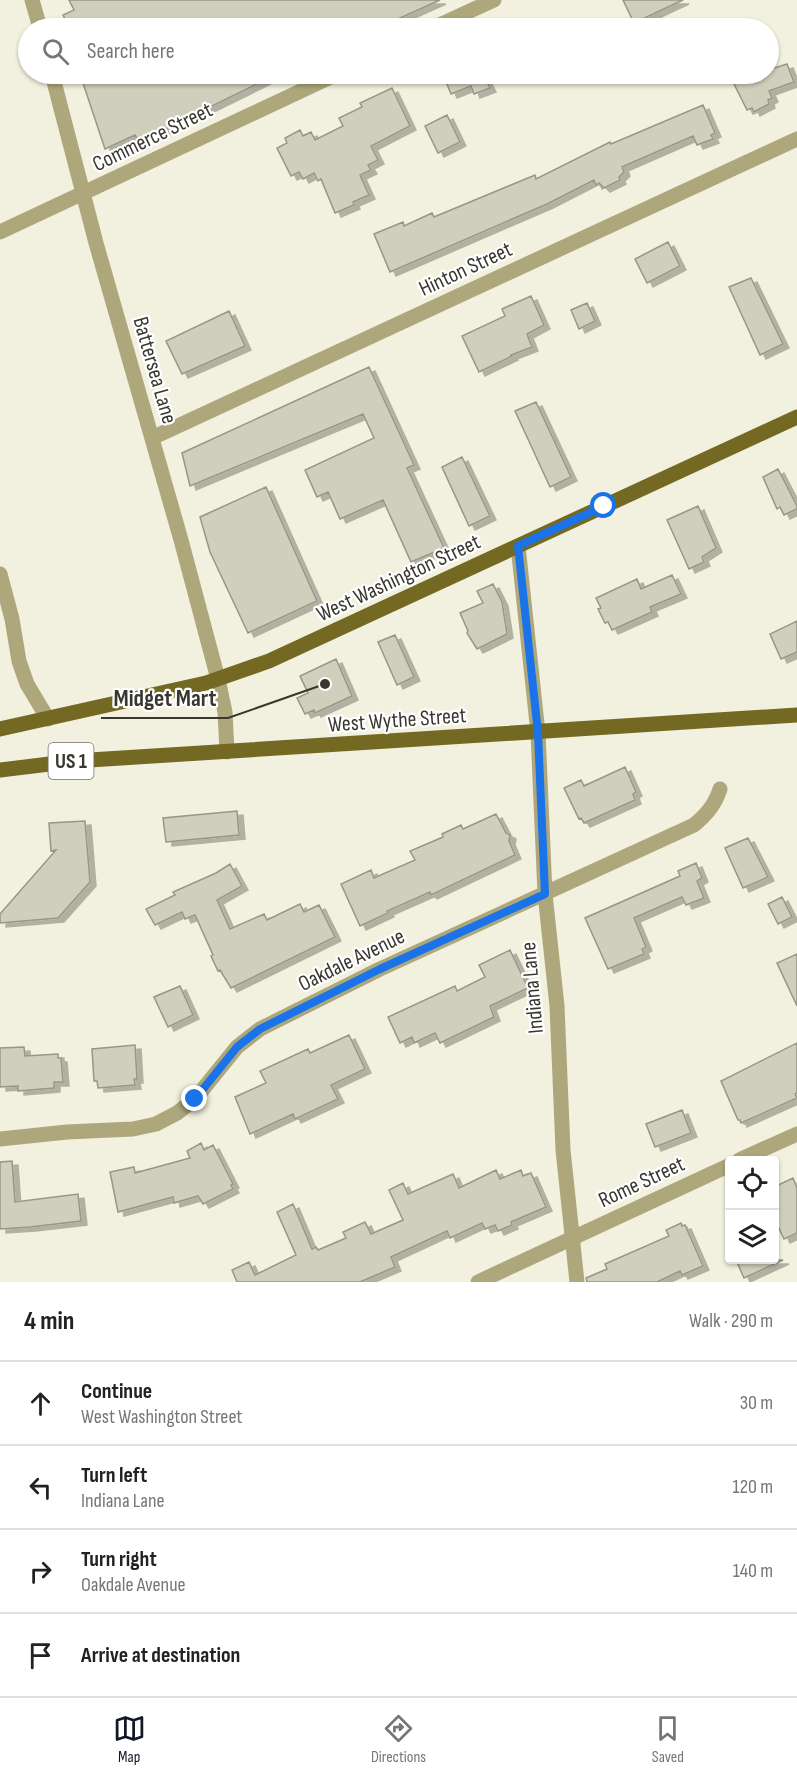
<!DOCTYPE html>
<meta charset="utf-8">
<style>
body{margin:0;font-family:"Sofia Sans Condensed",sans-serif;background:#f6f6f6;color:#222}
.controls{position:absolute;right:18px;bottom:18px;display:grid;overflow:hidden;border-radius:6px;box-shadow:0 2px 4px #0004}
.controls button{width:54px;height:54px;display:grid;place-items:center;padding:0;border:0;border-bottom:2px solid #e0e0e0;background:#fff;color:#222;font:30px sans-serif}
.stop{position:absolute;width:18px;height:18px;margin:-14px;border:4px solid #1a73e8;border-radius:50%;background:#fff}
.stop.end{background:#1a73e8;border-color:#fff;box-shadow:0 2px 6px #0008}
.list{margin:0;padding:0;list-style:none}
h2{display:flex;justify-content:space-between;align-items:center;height:78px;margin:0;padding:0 24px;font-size:26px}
h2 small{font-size:20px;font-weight:400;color:#767676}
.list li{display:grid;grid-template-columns:39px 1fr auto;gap:18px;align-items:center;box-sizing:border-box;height:84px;padding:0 24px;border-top:2px solid #e0e0e0}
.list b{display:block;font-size:22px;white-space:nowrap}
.list p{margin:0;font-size:20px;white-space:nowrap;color:#767676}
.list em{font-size:20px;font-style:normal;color:#767676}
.icon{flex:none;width:33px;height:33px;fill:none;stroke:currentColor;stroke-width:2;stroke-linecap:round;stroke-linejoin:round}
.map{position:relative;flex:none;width:797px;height:1282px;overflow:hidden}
.search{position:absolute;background:#fff;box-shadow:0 2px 4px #0004;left:18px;right:18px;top:18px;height:66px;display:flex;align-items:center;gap:15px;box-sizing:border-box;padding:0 21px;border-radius:33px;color:#767676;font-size:22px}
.sheet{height:414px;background:#fff}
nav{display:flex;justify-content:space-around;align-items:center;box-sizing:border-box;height:84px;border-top:2px solid #e0e0e0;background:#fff;font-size:16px;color:#767676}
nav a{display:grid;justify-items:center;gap:3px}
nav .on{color:#111827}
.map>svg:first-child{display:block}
.building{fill:#d0cebc;stroke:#989685;stroke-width:1.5;filter:url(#shadow)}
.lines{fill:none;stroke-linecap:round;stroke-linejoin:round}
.minor{stroke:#ada77b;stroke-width:15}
.primary{stroke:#736922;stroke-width:15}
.route{stroke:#1a73e8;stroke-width:8}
.labels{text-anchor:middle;stroke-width:4.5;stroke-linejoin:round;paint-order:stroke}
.shield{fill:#fff;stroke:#74736e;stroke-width:1.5}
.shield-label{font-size:21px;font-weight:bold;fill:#383730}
.street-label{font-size:22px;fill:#383730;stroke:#fff}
.leader{fill:none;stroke:#383730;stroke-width:2}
.callout-dot{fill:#383730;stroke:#fff;stroke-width:2}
.callout-label{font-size:24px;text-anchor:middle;font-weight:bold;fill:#383730;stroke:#fff;stroke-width:4.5;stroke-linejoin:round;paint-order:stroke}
</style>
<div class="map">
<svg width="797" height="1282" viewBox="0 0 797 1282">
<defs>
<filter id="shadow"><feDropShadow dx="6" dy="4" stdDeviation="0" flood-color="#0004"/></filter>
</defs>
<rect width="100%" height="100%" fill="#f2f0de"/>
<path class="building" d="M69 0H440L378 28H70L63 15 74 10Z
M623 0H683L634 23Z
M787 64 794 82 769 91 772 98 768 100 769 104 754 112 752 108 747 110 729 74H768V70Z
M80 74H277L139 142 135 135 105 149Z
M443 74H500L486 80 490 88 474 94 471 86 451 94Z
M392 88 410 126 371 146 378 160 368 165 371 170 360 175 369 195 353 202 354 205 335 213 321 179 318 181 314 173 303 179 299 172 291 176 277 148 287 143 285 138 300 130 303 136 311 132 315 140 343 126 339 118 362 107 360 103Z
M703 105 715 133 711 135 713 139 697 145 693 136 622 167 624 172 619 177 620 180 604 188 599 183 596 185 594 180 547 204 390 272 374 234 403 222 404 226 432 213 434 217 535 175 536 179 610 142 611 144Z
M447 115 460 142 438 153 425 126Z
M668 242 680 266 647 283 635 259Z
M751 278 783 344 760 355 729 287Z
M531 296 544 325 527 334 532 347 511 355 512 356 479 372 462 336 505 316 502 309Z
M587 303 595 321 579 329 571 310Z
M229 311 245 346 182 374 166 341Z
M369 367 414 465 407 468 444 548 411 562 383 500 340 519 328 492 317 497 305 470 374 438 363 414 190 486 182 453Z
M536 402 571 477 550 487 515 411Z
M462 457 490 516 469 526 442 467Z
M778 469 797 506V509L784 515 780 507 777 509 763 477Z
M266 487 317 601 248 633 210 552 200 517Z
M698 506 716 548 702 557 704 562 689 569 667 520Z
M672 575 681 594 650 607 652 612 612 630 608 622 605 623 598 609 601 608 596 598 637 579 641 589Z
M493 584 502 602 507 634 477 649 467 633 468 631 460 613 483 603 477 591Z
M797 621V652L781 659 770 634Z
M395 635 414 677 397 685 378 642Z
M336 659 352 696 315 713 314 710 305 714 297 698 308 693 300 676Z
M625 767 636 792 633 794 635 800 584 823 581 818 579 819 564 788 581 780 584 786Z
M237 811 239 835 166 842 163 818Z
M496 814 506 833 510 835 509 841 515 855 431 895 430 892 387 911 388 913 360 926 341 884 371 870 374 878 415 860 410 851 443 837 442 834 461 825 463 829Z
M85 821 90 882 58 918 0 923V914L56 850 51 851 49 823Z
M748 838 768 877 743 888 725 848Z
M696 863 702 878 697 881 704 898 686 905 682 897 634 918 646 947 642 949 644 954 608 969 585 918 680 876 678 871Z
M230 864 242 886 217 900 230 929 264 914 267 920 300 904 304 912 319 905 335 937 231 988 220 970 218 971 211 956 213 955 195 915 185 919 182 912 155 925 146 909 175 895 173 892 216 873Z
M782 897 792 917 778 924 768 904Z
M510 950 528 988 490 1006 494 1017 440 1043 435 1033 414 1043 412 1037 400 1043 388 1017 455 986 457 991 485 977 479 965Z
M797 954V1006L777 963Z
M180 986 193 1015 168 1027 154 997Z
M349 1035 365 1069 331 1085 338 1099 295 1119 293 1114 250 1134 235 1097 266 1083 260 1071 308 1049 310 1053Z
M797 1043V1093L795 1094 797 1098 741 1123 740 1120H738L721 1081Z
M135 1045 137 1079H134L135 1085 98 1088 97 1081H94L92 1049Z
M24 1047 25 1056 58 1054V1058H61L63 1082H54V1088L18 1091V1086L0 1087V1048Z
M682 1110 691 1133 655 1147 646 1124Z
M201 1143 204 1150 213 1145 233 1184 231 1185 233 1189 203 1204 198 1196 174 1203 173 1197 118 1212 110 1172 134 1167 135 1173 190 1158 187 1151Z
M12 1161 15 1202 78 1194 81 1221 30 1227 0 1229V1162Z
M496 1170 500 1179 521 1170 523 1176 531 1173 546 1207 511 1222 512 1225 498 1231 495 1225 485 1229 482 1223 450 1238 447 1231 391 1257 395 1267 360 1282H237L232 1270 249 1262 255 1275 296 1255 277 1212 293 1204 312 1249 316 1247 318 1250 346 1238 343 1232 365 1222 371 1234 403 1220 389 1190 403 1183 408 1194 453 1174 459 1188Z
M793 1178 797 1188V1233L784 1239 774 1218V1187Z
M681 1223 682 1226 685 1225 703 1266 682 1275 680 1271 657 1282H587L586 1278 607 1269 605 1264 669 1236 666 1230Z
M736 1260H783L744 1278Z"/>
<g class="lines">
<path class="minor" d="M32 0 40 28
M433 28 494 0
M52 74 96 243 181 540 218 679 225 712 227 752
M0 232 337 74
M152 438 797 139
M518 546 538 733 545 894 557 1006 563 1150 577 1282
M0 574 12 619 19 661 27 684 48 719
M0 1139 67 1132 133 1129 156 1124 177 1113 195 1099 237 1047 260 1029 380 969 694 825C706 815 715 805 720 789
M739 1160 797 1134
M478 1282 730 1165"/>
<path class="primary" d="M0 729 206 683 269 661 797 417
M0 770 74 761 797 715"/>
</g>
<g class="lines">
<path class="route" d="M195 1099 237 1047 260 1029 380 969 545 894 538 733 518 546 604 506"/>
</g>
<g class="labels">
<rect class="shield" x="48.5" y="743" width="45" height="36" rx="4.5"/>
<g class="shield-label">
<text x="71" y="768">US 1</text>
</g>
<g class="street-label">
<text transform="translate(152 136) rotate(-26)" y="8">Commerce Street</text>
<text transform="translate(465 268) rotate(-25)" y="8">Hinton Street</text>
<text transform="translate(156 370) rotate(74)" y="8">Battersea Lane</text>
<text transform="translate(398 577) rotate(-25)" y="8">West Washington Street</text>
<text transform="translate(397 719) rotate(-4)" y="8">West Wythe Street</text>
<text transform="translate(351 959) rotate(-26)" y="8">Oakdale Avenue</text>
<text transform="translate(531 988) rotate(-95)" y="8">Indiana Lane</text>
<text transform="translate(641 1181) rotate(-25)" y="8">Rome Street</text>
</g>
</g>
<path class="leader" d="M325 684L228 718H101"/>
<circle class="callout-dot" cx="325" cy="684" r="6"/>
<g class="callout-label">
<text x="165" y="706">Midget Mart</text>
</g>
</svg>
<div class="controls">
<button><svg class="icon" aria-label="locate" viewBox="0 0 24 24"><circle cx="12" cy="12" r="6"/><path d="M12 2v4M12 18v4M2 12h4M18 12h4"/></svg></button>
<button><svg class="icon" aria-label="layers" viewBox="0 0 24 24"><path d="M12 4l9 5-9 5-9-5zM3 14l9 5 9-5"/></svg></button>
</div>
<div class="stop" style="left:604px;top:506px"></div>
<div class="stop end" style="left:195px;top:1099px"></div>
<div class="search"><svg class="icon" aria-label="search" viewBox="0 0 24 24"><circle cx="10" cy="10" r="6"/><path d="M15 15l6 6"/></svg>Search here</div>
</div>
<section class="sheet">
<h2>4 min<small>Walk · 290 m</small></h2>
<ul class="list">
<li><svg class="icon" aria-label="ahead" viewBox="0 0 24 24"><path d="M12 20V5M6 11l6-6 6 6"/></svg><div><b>Continue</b><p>West Washington Street</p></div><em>30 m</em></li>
<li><svg class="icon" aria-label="left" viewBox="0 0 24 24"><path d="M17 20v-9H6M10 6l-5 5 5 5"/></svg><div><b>Turn left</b><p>Indiana Lane</p></div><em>120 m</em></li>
<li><svg class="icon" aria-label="right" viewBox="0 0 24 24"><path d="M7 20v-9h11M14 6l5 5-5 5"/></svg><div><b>Turn right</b><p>Oakdale Avenue</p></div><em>140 m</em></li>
<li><svg class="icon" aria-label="arrive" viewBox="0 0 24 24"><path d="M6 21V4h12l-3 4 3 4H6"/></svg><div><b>Arrive at destination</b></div></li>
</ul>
</section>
<nav>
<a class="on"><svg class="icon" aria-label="map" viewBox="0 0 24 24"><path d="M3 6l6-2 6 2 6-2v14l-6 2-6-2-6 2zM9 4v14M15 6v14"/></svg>Map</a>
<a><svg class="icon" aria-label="directions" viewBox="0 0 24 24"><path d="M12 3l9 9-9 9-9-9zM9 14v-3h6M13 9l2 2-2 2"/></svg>Directions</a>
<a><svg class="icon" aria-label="saved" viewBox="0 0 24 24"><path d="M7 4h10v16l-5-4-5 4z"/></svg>Saved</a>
</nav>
